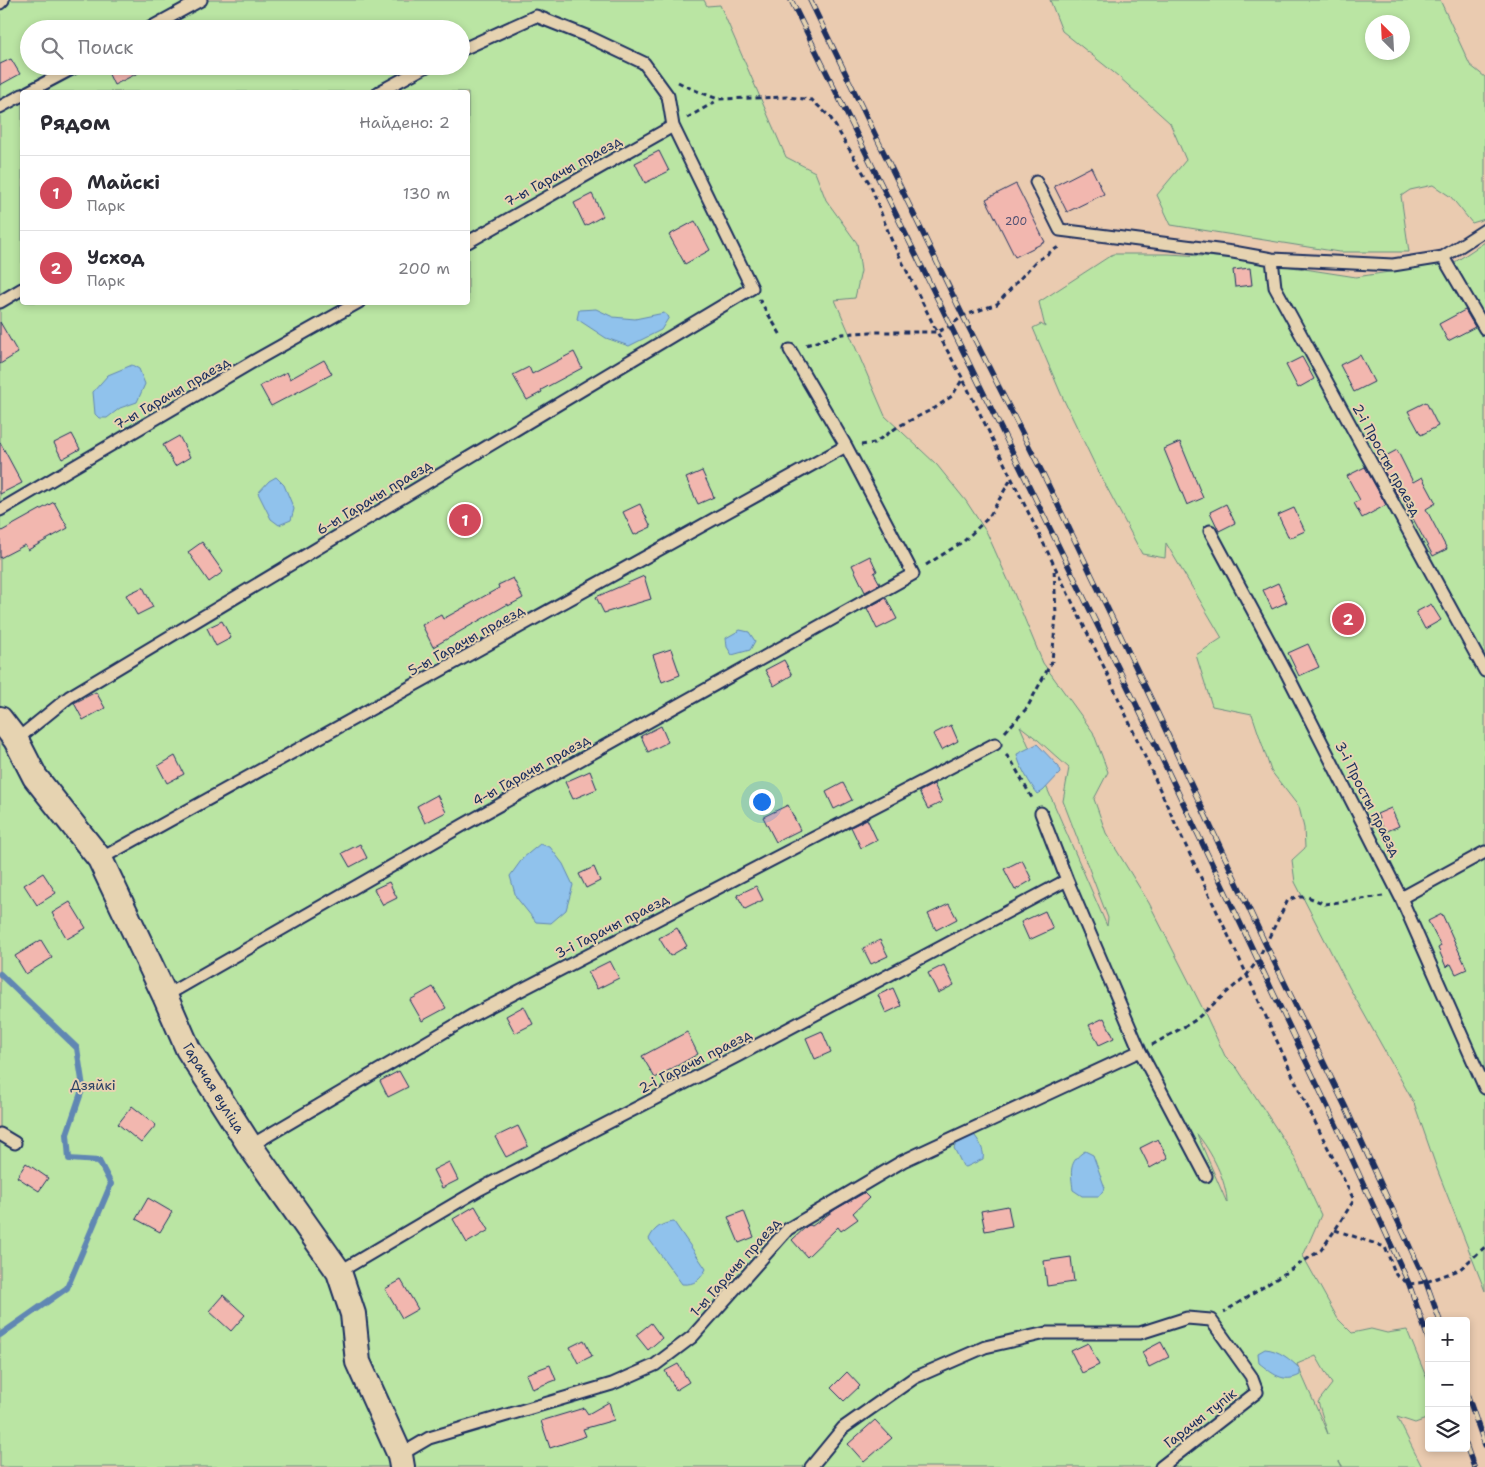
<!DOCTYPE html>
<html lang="ru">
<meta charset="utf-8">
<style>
body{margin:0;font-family:"Shantell Sans",sans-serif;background:#f2f2f3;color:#2b2b33}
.controls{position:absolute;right:15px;bottom:15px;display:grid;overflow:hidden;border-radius:5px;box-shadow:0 2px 8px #0003}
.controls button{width:45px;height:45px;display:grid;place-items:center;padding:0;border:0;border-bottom:1px solid #e1e1e2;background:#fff;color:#2b2b33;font:25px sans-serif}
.compass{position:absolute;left:1365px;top:15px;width:45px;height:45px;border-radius:50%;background:#fff;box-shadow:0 2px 8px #0003;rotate:336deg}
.you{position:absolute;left:761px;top:801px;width:18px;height:18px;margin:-12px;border:4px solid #fff;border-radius:50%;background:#1a73e8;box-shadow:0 0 0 8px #1a73e833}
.badge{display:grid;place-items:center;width:32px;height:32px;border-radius:50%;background:#d1495b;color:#fff;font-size:16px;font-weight:700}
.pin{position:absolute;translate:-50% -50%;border:2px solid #fff;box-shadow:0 1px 5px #0006}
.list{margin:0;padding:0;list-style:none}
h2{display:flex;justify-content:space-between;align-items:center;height:65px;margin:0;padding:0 20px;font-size:21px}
h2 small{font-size:16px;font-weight:400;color:#7c7c81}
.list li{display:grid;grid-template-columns:32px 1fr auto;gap:15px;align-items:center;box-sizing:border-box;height:75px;padding:0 20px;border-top:1px solid #e1e1e2}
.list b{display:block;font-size:19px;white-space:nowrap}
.list p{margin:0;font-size:16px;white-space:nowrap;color:#7c7c81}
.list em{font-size:16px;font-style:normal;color:#7c7c81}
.icon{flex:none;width:28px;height:28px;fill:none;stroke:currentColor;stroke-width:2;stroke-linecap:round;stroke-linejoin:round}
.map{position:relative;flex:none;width:1485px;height:1467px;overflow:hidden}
.search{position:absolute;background:#fff;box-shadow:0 2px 8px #0003;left:20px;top:20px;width:450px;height:55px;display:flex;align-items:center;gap:12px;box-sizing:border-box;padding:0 18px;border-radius:28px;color:#7c7c81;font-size:19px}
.panel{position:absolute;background:#fff;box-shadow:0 2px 8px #0003;left:20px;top:90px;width:450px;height:215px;border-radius:5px}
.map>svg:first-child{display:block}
.green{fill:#bae5a3;stroke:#6a8a80;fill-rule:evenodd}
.water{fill:#90c2ec;stroke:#6187b3}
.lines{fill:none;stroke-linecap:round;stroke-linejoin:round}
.stream{stroke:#6187b3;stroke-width:6}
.building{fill:#f2b7af;stroke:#1b2f5e}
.lane-casing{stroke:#1b2f5e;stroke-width:15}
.street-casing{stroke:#1b2f5e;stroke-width:28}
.path{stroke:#1b2f5e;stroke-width:3;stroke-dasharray:5 4;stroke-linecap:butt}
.lane{stroke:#e6d3b1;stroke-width:11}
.street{stroke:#e6d3b1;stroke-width:24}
.rail-casing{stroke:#1b2f5e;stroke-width:5.5}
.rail{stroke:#e6d3b1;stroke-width:4;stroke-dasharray:11;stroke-linecap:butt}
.labels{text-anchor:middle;stroke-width:4;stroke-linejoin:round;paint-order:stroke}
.number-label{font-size:11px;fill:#515172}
.street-label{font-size:14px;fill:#1b2f5e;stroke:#e6d3b1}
.park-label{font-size:14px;fill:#2b4165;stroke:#e6d3b1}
</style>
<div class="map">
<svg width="1485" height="1467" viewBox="0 0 1485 1467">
<rect width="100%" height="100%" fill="#eacbb0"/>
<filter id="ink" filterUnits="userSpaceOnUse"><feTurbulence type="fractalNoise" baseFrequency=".02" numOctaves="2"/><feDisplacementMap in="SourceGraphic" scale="10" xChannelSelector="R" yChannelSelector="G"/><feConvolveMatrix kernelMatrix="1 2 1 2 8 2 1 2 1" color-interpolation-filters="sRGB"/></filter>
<g filter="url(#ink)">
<path class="green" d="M0 0H704L707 6 720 5 786 157 815 172 826 200 857 243 861 271 855 298 835 300 885 416 937 465 966 501 987 533 1013 591 1043 663 1093 732 1108 772 1094 799 1106 833 1149 903 1203 1009 1225 1056 1237 1068 1294 1156 1321 1215 1303 1256 1338 1319 1352 1333 1371 1329 1387 1333 1407 1330 1429 1384V1418L1415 1423 1397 1417 1422 1467H1343L1339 1461 1342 1467H0ZM29 29H461V66H29ZM22 92H468V302H22ZM1020 726 1038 740 1069 768 1063 801 1108 918 1107 926ZM1197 1134C1211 1151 1227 1181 1227 1203ZM1316 1356 1332 1384 1318 1402 1328 1434 1297 1364Z
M1050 0H1440L1470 65 1485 77V219L1472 223 1451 197 1433 185 1410 190 1401 196 1409 252H1339L1171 225 1157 195 1186 160 1170 123 1118 76 1062 31ZM1372 22H1402V52H1372Z
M1485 242V1291L1437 1169 1414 1103 1349 987 1295 882 1292 860 1305 848 1304 828 1299 807 1271 771 1252 714 1212 706 1196 655 1222 638 1166 543 1165 558 1142 554 1095 465 1061 394 1033 328 1041 324 1045 327 1039 302 1113 254H1169L1234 258 1356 277 1455 262Z"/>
<path class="water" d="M596 309 613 317 635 319 664 313 669 317 661 330 629 346 606 338 577 319 579 310Z
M132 365 139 369 145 384 137 402 120 408 107 418H99L95 414 93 392 108 375Z
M276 477 284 485 294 509 291 520 279 525 271 519 258 493 269 481Z
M740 630 749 632 755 641 750 650 732 655 727 647 726 638Z
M1037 744 1059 767 1060 773 1043 791 1038 794C1031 786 1018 764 1017 754Z
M540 844 550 847 563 864 573 885 566 910 551 923 536 922 516 897 510 876 523 858Z
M974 1135C979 1140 985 1152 983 1159L966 1167 963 1166 954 1148 956 1144Z
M1085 1151 1093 1155 1105 1188 1099 1196H1082L1073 1190C1071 1172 1068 1162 1085 1151Z
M674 1222 706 1269C700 1280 695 1285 682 1284L649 1239C654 1228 662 1223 674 1222Z
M1265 1349C1279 1350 1290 1359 1300 1369V1375C1283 1384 1272 1373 1259 1363L1258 1353Z"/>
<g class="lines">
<path class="stream" d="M0 974 77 1048 83 1087 67 1134 69 1159 99 1161 111 1184 67 1288 0 1335"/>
</g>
<path class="building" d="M11 59 20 74 0 85V64Z
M105 66H152L114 85Z
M659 151 669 171 645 183 635 163Z
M1091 167 1104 194 1067 212 1054 186Z
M1016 184 1045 242 1015 257 986 199Z
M592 194 603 216 585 226 574 203Z
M695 221 710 250 685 264 669 235Z
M1250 268 1252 285 1235 287 1233 270Z
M1465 310 1475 327 1448 341 1439 324Z
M0 322 18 353 0 364Z
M574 352 582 368 541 390 542 392 527 400 513 375 529 367 532 374Z
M1360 355 1374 382 1354 392 1340 365Z
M1302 357 1314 379 1298 388 1286 365Z
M324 360 332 374 271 406 260 386 287 372 290 379Z
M1426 402 1438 426 1421 435 1408 411Z
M72 434 80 449 62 459 54 443Z
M179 436 190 457 175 466 163 445Z
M0 442 22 483 0 494Z
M1180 442 1203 498 1187 505 1164 449Z
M1397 450 1413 482 1422 477 1436 503 1426 509 1447 549 1433 556 1401 496 1399 498 1378 460Z
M1365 467 1386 505 1362 518 1354 503 1360 500 1347 476Z
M702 471 714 497 698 504 686 478Z
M54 502 68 528 28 550 25 545 0 558V532Z
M640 504 651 527 634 535 623 512Z
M1226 504 1235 523 1219 531 1210 512Z
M1294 508 1305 531 1289 538 1278 515Z
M202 542 223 572 209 582 188 552Z
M870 556 877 571 874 573 880 584 865 592 852 565Z
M644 576 651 599 604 613 596 597Z
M513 578 523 598 508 606V604L433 647 422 625 441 615 443 619 499 588 498 585Z
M1278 583 1287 602 1272 609 1263 590Z
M143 587 153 607 137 615 126 595Z
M886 598 897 619 877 629 867 608Z
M1431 604 1441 620 1425 629 1416 612Z
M222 621 231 638 216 646 207 628Z
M1308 644 1319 667 1299 676 1288 653Z
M671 649 680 675 662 682 653 655Z
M784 660 792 675 774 686 765 670Z
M96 692 105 708 83 720 74 703Z
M951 725 958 741 941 750 933 734Z
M661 726 668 742 648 752 641 736Z
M175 756 184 774 167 783 158 766Z
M590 771 597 789 573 799 565 782Z
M843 783 852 800 834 809 826 792Z
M934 784 942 802 928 809 919 792Z
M437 795 446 812 425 823 417 806Z
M788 805 800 830 776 842 763 817Z
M1391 808 1399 826 1385 832 1377 814Z
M867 819 877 840 861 848 851 827Z
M360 844 367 858 350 867 342 853Z
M1022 860 1032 880 1015 890 1004 869Z
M594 867 600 881 586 888 579 874Z
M43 873 56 893 37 905 24 885Z
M389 882 397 898 383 905 374 889Z
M756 886 763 900 745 909 737 895Z
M70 902 86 928 67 939 52 913Z
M949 904 957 919 936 930 928 914Z
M1045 911 1053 929 1029 940 1021 922Z
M1442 914 1467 969 1456 974 1451 964 1446 967 1438 948 1441 946 1428 921Z
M677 928 687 946 670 956 659 938Z
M41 940 52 958 26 974 15 956Z
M880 940 888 956 871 964 863 948Z
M610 961 619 978 597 989 588 972Z
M944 965 954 985 938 993 928 973Z
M433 987 446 1008 422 1021 410 1000Z
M893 988 901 1006 886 1013 878 995Z
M524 1006 533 1024 515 1033 506 1016Z
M1104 1018 1114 1038 1099 1045 1089 1025Z
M822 1031 831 1052 815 1059 806 1038Z
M687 1032 698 1054 655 1078 642 1056Z
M399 1071 408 1087 388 1097 380 1081Z
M132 1106 156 1125 141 1143 118 1124Z
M518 1126 528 1146 506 1157 495 1137Z
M1158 1139 1168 1158 1150 1168 1140 1148Z
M449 1162 458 1180 442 1188 433 1170Z
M26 1163 48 1178 39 1191 17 1177Z
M864 1193 869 1198 853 1213 858 1219 841 1231 838 1227 807 1257 792 1240 807 1226 810 1225 812 1226 836 1209Z
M148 1198 172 1212 160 1232 136 1219Z
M475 1206 489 1230 467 1243 453 1219Z
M1008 1206 1012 1226 985 1231 981 1211Z
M744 1211 754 1237 739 1243 728 1217Z
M1071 1257 1074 1282 1047 1286 1044 1261Z
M401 1280 418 1309 402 1318 385 1289Z
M223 1295 245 1315 231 1331 209 1311Z
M651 1323 662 1338 648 1350 636 1335Z
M584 1340 592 1356 578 1363 570 1347Z
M1161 1342 1169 1357 1149 1367 1142 1352Z
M1088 1343 1099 1365 1082 1373 1071 1351Z
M678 1364 689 1382 676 1390 665 1371Z
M550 1365 556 1380 532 1389 526 1374Z
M847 1372 860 1386 844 1401 831 1388Z
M609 1402 614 1420 583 1429 586 1436 550 1448 541 1421 584 1408 588 1414Z
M875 1420 892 1438 864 1462 848 1444Z"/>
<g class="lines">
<defs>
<path id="lane" d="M0 3 3 0
M148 29 201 0
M28 92 77 66
M379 92 427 66
M0 107 22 95
M1036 182 1060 230 1233 252 1272 259 1393 265 1443 257 1485 230
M468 242 673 126
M1443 257 1485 329
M1272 259 1275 287 1485 671
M0 302 22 289
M0 510 254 361 359 302
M1210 531 1288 676 1401 898 1485 1088
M16 740 69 697 752 288 673 126 668 96 644 63 589 37 536 16 461 50
M1041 813 1067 880 1140 1051 1206 1176
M100 859 846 446
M1401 898 1485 852
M165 996 465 824 913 574 846 446 790 350
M0 1134 15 1143
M250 1146 471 1016 995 744
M339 1272 480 1189 739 1055 1067 880
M400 1455 429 1438 612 1384 655 1365 692 1337 788 1229 903 1161 1140 1051
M811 1467 843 1428 914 1378 985 1347 1046 1333H1140L1187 1318 1211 1320 1251 1376 1257 1392 1161 1467"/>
<path id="street" d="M0 719 16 740 35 777 100 859 165 996 188 1049 250 1146 339 1272 353 1314 358 1362 400 1455 402 1467"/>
</defs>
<use href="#lane" class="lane-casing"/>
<use href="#street" class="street-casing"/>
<path class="path" d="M678 82 692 89 718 99 788 97 812 100 830 117 870 184 891 239 937 332 963 379 1105 669 1176 825 1247 975 1302 1096 1354 1200 1335 1230 1321 1250 1298 1265 1224 1312
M687 118 718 100
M759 299 782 337
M806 345 842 334 870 332H937L950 326 963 316 997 304 1035 262 1060 246
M861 445 874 443 899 426 935 408 952 396 962 380
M926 565 964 541 989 517 1011 479
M1005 732 1027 708 1052 661 1056 615 1054 568
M1006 755 1011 760 1033 800
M1152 1045 1194 1021 1247 975 1257 961 1288 900 1296 897H1308L1325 904 1383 896
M1335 1230 1385 1247 1396 1275 1409 1284 1426 1282 1459 1270 1485 1247"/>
<use href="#lane" class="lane"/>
<use href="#street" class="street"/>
<defs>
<path id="rail" d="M791 0 1136 704 1342 1137 1409 1284 1429 1341
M810 0 963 316 1044 476 1153 703 1265 943 1345 1106 1426 1282 1440 1321
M1466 1391 1485 1445
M1466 1445 1474 1467"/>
</defs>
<use href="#rail" class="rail-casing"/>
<use href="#rail" class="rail"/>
</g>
</g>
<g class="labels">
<g class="number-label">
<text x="1016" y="225">200</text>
</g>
<g class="street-label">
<text transform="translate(563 171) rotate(-29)" y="5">7-ы Гарачы праезд</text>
<text transform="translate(172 393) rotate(-30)" y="5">7-ы Гарачы праезд</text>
<text transform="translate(1387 460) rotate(61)" y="5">2-і Просты праезд</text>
<text transform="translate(374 497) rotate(-31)" y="5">6-ы Гарачы праезд</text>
<text transform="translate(466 640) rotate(-29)" y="5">5-ы Гарачы праезд</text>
<text transform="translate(531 770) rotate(-29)" y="5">4-ы Гарачы праезд</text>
<text transform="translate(1368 799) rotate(63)" y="5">3-і Просты праезд</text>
<text transform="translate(612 926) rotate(-27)" y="5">3-і Гарачы праезд</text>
<text transform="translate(695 1061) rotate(-27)" y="5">2-і Гарачы праезд</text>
<text transform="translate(214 1088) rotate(58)" y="5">Гарачая вуліца</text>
<text transform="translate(735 1267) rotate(-48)" y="5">1-ы Гарачы праезд</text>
<text transform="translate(1200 1418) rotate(-38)" y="5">Гарачы тупік</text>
</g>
<g class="park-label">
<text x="93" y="1090">Дзяйкі</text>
</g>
</g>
</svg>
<div class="controls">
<button>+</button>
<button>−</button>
<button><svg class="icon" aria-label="layers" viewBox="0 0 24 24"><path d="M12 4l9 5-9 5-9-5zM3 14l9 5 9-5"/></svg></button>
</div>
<svg class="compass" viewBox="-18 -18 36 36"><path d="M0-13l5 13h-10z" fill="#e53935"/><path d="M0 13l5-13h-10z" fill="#7c7c81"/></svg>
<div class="you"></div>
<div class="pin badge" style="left:465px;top:520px">1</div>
<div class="pin badge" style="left:1348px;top:619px">2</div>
<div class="search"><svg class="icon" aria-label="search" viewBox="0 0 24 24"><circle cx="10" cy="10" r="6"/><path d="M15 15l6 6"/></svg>Поиск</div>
<section class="panel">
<h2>Рядом<small>Найдено: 2</small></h2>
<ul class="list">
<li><span class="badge">1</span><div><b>Майскі</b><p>Парк</p></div><em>130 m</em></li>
<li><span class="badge">2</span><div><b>Усход</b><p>Парк</p></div><em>200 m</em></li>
</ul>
</section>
</div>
